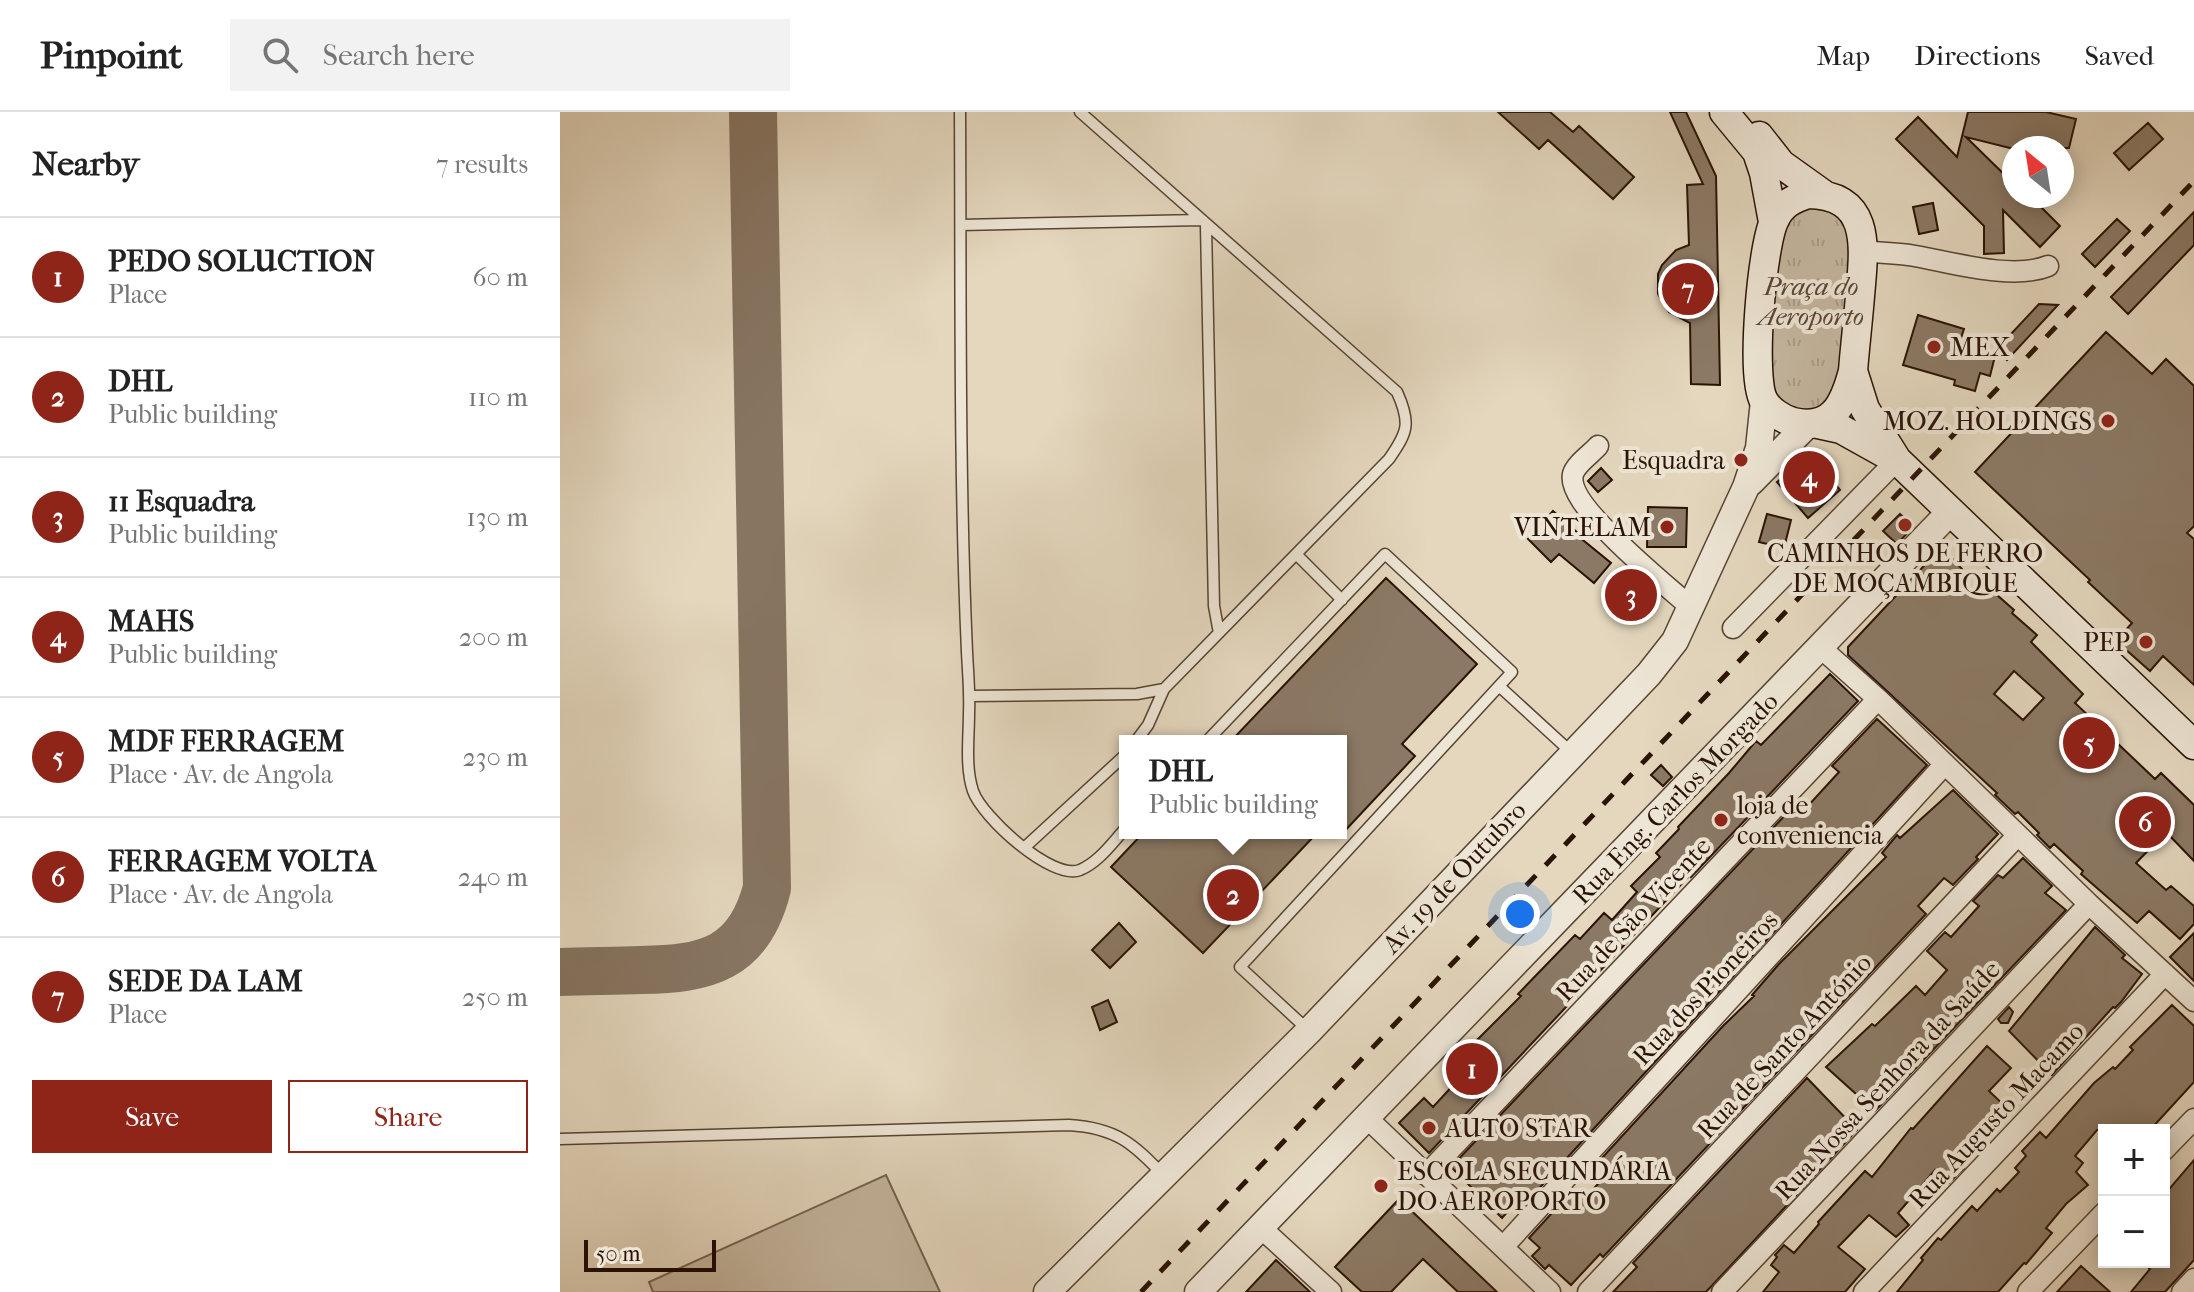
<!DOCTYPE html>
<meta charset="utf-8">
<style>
body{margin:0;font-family:"IM FELL French Canon",serif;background:#f2f2f2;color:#222}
.controls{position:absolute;right:24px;bottom:24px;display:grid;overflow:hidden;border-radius:0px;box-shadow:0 4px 20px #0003}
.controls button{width:72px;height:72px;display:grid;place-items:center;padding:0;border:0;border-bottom:2px solid #e0e0e0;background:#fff;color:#222;font:40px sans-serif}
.compass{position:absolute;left:1442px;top:24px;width:72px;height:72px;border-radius:50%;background:#fff;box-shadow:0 4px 20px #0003;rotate:330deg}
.scale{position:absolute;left:24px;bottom:20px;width:132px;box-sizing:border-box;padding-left:8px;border:4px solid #2a1305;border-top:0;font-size:22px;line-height:28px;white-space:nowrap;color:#2a1305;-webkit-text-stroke:6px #ede5d5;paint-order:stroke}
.you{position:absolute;left:960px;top:802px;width:28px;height:28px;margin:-20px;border:6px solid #fff;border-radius:50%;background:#1a73e8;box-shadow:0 0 0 12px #1a73e833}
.badge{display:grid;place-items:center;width:52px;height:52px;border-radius:50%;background:#8f2418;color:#fff;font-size:26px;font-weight:700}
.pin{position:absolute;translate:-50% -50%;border:4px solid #fff;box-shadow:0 2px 8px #0006}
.popup{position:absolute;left:559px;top:623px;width:228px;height:104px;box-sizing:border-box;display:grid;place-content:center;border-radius:0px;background:#fff;filter:drop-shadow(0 2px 6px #0005);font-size:26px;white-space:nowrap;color:#767676}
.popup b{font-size:30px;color:#222}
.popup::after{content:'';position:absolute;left:50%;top:100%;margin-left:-16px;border:16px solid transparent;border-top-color:#fff}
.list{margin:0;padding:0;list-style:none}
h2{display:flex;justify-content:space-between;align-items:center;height:104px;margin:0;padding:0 32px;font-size:34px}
h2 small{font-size:26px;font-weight:400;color:#767676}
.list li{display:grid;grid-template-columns:52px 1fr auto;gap:24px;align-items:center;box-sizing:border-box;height:120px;padding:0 32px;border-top:2px solid #e0e0e0}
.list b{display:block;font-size:30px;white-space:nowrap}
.list p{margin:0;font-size:26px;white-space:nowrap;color:#767676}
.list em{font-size:26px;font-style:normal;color:#767676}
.actions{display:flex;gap:16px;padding:24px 32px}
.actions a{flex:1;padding:18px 0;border:2px solid #8f2418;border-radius:0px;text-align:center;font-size:28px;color:#8f2418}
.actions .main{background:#8f2418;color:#fff}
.icon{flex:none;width:44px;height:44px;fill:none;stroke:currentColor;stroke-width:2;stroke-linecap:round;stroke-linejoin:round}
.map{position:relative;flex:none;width:1634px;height:1180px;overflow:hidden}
header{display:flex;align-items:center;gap:48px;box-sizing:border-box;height:112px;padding:0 40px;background:#fff;border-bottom:2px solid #e0e0e0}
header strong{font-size:38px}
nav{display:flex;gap:44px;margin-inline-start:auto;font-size:28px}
.search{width:560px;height:72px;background:#f2f2f2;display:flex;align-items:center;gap:20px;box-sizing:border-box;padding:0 28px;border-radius:0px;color:#767676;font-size:30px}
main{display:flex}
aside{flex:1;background:#fff}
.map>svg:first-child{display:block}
.green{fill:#c4b69f;stroke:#776452;stroke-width:2}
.park{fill:url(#park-tufts);stroke:#776452;stroke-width:2}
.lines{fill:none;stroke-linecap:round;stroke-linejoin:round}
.taxiway{stroke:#877562;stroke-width:48}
.building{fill:#8b7965;stroke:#2a1305;stroke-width:2;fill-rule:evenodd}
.service-casing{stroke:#584433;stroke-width:13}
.minor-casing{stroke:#584433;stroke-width:23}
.tertiary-casing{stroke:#584433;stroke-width:29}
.secondary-casing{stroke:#2a1305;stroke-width:31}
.service{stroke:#ede5d5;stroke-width:10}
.minor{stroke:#ede5d5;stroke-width:20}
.tertiary{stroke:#ede5d5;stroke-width:26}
.secondary{stroke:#ede5d5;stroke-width:28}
.rail{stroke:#2a1305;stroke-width:5;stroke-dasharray:14 14;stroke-linecap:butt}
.poi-dot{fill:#8f2418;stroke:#ede5d5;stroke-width:3}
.labels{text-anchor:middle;stroke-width:8;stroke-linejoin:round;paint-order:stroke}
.park-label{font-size:26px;font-style:italic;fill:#584433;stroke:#ede5d5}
.poi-label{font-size:26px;fill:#2a1305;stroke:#ede5d5;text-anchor:start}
.street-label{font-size:26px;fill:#2a1305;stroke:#ede5d5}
</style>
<header>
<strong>Pinpoint</strong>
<div class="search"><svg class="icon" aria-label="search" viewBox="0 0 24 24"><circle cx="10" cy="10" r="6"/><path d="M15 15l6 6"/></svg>Search here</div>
<nav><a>Map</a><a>Directions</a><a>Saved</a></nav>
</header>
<main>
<aside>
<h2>Nearby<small>7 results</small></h2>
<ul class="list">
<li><span class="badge">1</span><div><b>PEDO SOLUCTION</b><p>Place</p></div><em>60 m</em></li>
<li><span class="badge">2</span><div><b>DHL</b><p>Public building</p></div><em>110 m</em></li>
<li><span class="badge">3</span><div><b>11 Esquadra</b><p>Public building</p></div><em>130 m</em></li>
<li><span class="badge">4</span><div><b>MAHS</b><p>Public building</p></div><em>200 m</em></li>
<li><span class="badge">5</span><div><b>MDF FERRAGEM</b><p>Place · Av. de Angola</p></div><em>230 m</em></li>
<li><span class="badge">6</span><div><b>FERRAGEM VOLTA</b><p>Place · Av. de Angola</p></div><em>240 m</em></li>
<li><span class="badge">7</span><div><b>SEDE DA LAM</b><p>Place</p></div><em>250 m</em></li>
</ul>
<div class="actions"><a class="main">Save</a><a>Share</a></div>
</aside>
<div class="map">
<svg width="1634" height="1180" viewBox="0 0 1634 1180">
<defs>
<pattern id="park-tufts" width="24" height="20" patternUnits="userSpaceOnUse" patternTransform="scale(2)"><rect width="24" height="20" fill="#c4b69f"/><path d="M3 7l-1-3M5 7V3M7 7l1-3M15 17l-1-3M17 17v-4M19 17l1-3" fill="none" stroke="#a99c87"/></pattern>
</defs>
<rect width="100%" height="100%" fill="#e4d7be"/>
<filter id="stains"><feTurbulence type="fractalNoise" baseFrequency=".0025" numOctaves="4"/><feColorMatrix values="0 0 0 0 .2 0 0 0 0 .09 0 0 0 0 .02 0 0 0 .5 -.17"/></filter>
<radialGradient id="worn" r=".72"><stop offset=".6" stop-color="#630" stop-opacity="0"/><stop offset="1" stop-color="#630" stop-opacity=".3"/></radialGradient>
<path class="green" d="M326 1063 380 1180H93L89 1170Z"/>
<path class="park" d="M1240 95 1272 96 1288 116 1291 144 1279 278 1260 300 1228 299 1212 278 1209 248 1217 133 1224 109Z"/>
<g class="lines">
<path class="taxiway" d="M0 860C27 859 54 859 81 858 147 857 189 847 207 776L193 0"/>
</g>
<path class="building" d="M938 0H990L1013 20 1019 14 1074 65 1053 87 988 28 979 37Z
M1110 0H1126L1156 64 1160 273 1131 272 1130 211 1109 200 1098 182V162L1102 153 1116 138 1129 133 1127 73 1143 72Z
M1408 0H1486L1516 7 1509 36H1450L1406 25 1454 72V84H1470L1500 114 1480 135 1443 98 1444 141 1424 142V114L1336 27 1358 5 1397 45Z
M1588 11 1603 27 1569 58 1554 41Z
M1373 91 1378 118 1359 122 1353 95Z
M1634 100V133L1568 202 1551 185Z
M1557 107 1570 119 1535 155 1522 142Z
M1479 192 1498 193 1447 248 1436 238Z
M1358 203 1404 217 1399 232 1436 240 1430 264 1420 261 1415 279 1394 273 1395 268 1343 253Z
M1546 220 1592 262 1606 247 1634 274V414L1627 421 1634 427V573L1603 544 1590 559 1556 529 1572 511 1528 470 1530 468 1415 360Z
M1250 342 1280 378 1248 406 1217 370Z
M1041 356 1052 368 1038 380 1028 369Z
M1088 395 1127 396 1126 435H1087Z
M993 399 1019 422 1018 424 1051 451 1034 471 999 442 991 450 968 427Z
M1207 402 1231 408 1224 436 1199 430Z
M1340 402 1353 415 1337 432 1323 419Z
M1375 442 1389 443 1402 457 1396 464 1420 486 1429 476 1454 498 1452 501 1477 523 1471 530 1523 582 1515 591 1595 667 1601 661 1634 693V749L1606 720 1576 751 1606 778 1611 774 1634 794V812L1620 827 1589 799 1577 811 1521 762 1523 759 1494 732 1490 736 1477 723 1479 721 1458 700 1455 702 1435 683 1437 681 1288 543V535ZM1454 559 1484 586 1463 608 1434 582Z
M826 466 917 552 842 632 855 644 781 723V629H671Z
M1070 469 1092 489 1072 511 1050 490Z
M1270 562 1298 589 1131 765 1130 763 869 1041 839 1011 864 986 873 995 898 968 887 958 961 884 958 882 1015 823 1020 827 1044 801 1052 808 1077 780 1071 774 1100 745 1096 741 1119 717 1118 715 1169 661 1196 629 1201 633Z
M1317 607 1367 653 973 1083 967 1078 942 1106 891 1055 1232 696 1236 700 1243 692 1247 695 1279 660 1272 654Z
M1101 653 1112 665 1103 674 1091 663Z
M1393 678 1438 722 1416 745 1418 747 1393 773 1384 766 1358 794 1366 802 1043 1145 1040 1142 1011 1173 989 1153 985 1157 972 1144 980 1136 969 1126 1014 1077 1024 1087 1051 1058 1041 1047 1163 914 1194 884 1192 883 1219 852 1326 745 1322 741 1337 723 1340 726Z
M583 721H757L643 841 551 755Z
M1463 746 1492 774 1485 781 1506 798 1315 999 1266 955 1312 912 1315 914 1356 874 1365 883 1387 858 1367 839 1385 820 1391 825 1419 794 1413 789 1438 763 1443 766Z
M559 811 576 830 550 856 532 838Z
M1535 815 1565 843 1562 846 1582 862 1561 890 1555 896 1553 895 1492 963 1449 919Z
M1634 821V869L1610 845Z
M548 888 557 910 540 918 532 895Z
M1612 893 1634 914V970L1590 1018H1537L1515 1044 1523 1051 1516 1060 1528 1073 1506 1092 1486 1116 1492 1121 1466 1152 1464 1151 1438 1180H1337L1363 1148 1361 1146 1378 1126 1381 1128 1412 1094 1417 1099 1437 1077 1440 1080 1459 1060 1455 1056 1466 1044 1462 1039 1480 1020 1486 1026 1534 971 1553 955 1555 957 1573 938 1570 935Z
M1449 895 1453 900 1448 911H1441L1438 907Z
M1427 934 1451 956 1429 979 1450 999 1397 1049 1404 1056 1388 1072 1375 1058 1338 1101 1349 1113 1336 1125 1309 1103 1278 1135 1305 1157 1285 1180H1203L1219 1160 1211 1153 1217 1145 1215 1143 1224 1133 1234 1141 1259 1112 1258 1110 1305 1059 1312 1065 1351 1016 1353 1017Z
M1247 966 1297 1018 1146 1180H1053L1077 1155 1073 1151Z
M1634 1048V1148L1605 1180H1571L1590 1157 1582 1150H1604V1083Z
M839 1087 878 1124 937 1180H898L863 1147 831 1180H802L775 1155Z
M716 1148 750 1180H686Z
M1521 1154 1550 1180H1497Z"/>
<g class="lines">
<defs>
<path id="service" d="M400 0C401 180 399 361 407 540 408 561 410 581 409 601 409 626 405 655 413 679 422 705 492 769 520 758 539 750 552 731 565 717
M401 113 641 108
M646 114 654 494 659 521
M736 442 782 488
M939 574 1011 640
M409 584 577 582 604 577 829 347C848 320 851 311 837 280L520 0
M576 629 588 613 604 577
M647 629 825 442 952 560 680 855 747 917
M464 736 565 643
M0 1027 509 1013C556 1016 573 1031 604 1064"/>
<path id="minor" d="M1304 139C1319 141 1334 141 1349 143 1388 149 1451 169 1488 154
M1038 334C1031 342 1016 352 1013 362 1005 393 1108 475 1132 496
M1173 516 1337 348
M1261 536 1318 587 1529 792 1634 889
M807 1006 990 1180
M1604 1038 1634 1007
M866 1063 1318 587
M700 1115 771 1180
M943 1135 1385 652
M1028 1180 1458 723
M1162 1180 1529 792
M1304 1180 1605 862
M1468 1180 1544 1101
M1622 1180 1634 1167"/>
<path id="tertiary" d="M1191 370 1247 313
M487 1180 749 919 1089 562 1115 529 1186 375 1199 336 1204 289
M638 1180 1391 399"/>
<path id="secondary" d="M1164 0 1197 40 1204 61 1213 110
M1199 24 1221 52 1263 82
M1248 82C1313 83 1304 137 1300 184 1298 209 1295 234 1293 259 1284 293 1272 319 1233 310 1222 307 1209 298 1204 289 1190 266 1202 131 1215 107 1222 92 1233 87 1248 82Z
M1293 259 1305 297 1337 348 1634 633
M1258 312 1281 317 1333 346"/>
</defs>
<use href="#service" class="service-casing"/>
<use href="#minor" class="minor-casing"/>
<use href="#tertiary" class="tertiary-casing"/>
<use href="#secondary" class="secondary-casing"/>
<use href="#service" class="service"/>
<use href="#minor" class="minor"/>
<use href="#tertiary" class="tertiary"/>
<use href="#secondary" class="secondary"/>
<path class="rail" d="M581 1180 1634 69"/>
</g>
<g class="poi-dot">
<circle cx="1374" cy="235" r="8"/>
<circle cx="1548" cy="309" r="8"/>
<circle cx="1181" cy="348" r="8"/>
<circle cx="1345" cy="413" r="8"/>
<circle cx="1107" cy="415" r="8"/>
<circle cx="1586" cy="530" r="8"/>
<circle cx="1161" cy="708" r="8"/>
<circle cx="869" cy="1016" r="8"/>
<circle cx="821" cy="1074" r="8"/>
</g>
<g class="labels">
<g class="park-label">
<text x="1251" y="183">Praça do<tspan x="1251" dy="30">Aeroporto</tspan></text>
</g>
<g class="poi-label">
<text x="1390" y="244">MEX</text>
<text x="1532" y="318" text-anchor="end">MOZ. HOLDINGS</text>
<text x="1165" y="357" text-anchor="end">Esquadra</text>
<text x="1091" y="424" text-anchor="end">VINTELAM</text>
<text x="1345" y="450" text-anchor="middle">CAMINHOS DE FERRO<tspan x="1345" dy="30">DE MOÇAMBIQUE</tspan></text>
<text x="1570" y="539" text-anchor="end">PEP</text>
<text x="1177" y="702">loja de<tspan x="1177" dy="30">conveniencia</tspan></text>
<text x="885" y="1025">AUTO STAR</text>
<text x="837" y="1068">ESCOLA SECUNDÁRIA<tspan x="837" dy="30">DO AEROPORTO</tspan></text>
</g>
<g class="street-label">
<text transform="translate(1115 686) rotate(-46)" y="9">Rua Eng. Carlos Morgado</text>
<text transform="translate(894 765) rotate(-47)" y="9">Av. 19 de Outubro</text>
<text transform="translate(1073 807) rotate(-47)" y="9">Rua de São Vicente</text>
<text transform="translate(1145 876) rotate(-47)" y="9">Rua dos Pioneiros</text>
<text transform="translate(1224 934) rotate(-47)" y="9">Rua de Santo António</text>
<text transform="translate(1327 968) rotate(-47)" y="9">Rua Nossa Senhora da Saúde</text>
<text transform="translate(1436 1003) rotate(-47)" y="9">Rua Augusto Macamo</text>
</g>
</g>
<rect width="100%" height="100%" filter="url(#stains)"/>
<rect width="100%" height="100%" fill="url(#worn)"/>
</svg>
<div class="controls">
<button>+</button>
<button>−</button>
</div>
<svg class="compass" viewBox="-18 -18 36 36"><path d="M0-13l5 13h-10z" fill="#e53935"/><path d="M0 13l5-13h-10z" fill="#767676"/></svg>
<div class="scale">50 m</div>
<div class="you"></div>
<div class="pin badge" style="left:912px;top:957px">1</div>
<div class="pin badge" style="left:673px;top:783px">2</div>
<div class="popup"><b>DHL</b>Public building</div>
<div class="pin badge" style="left:1071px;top:483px">3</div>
<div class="pin badge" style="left:1249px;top:365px">4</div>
<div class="pin badge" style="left:1529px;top:631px">5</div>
<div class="pin badge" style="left:1585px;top:710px">6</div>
<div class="pin badge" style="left:1128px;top:177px">7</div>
</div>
</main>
